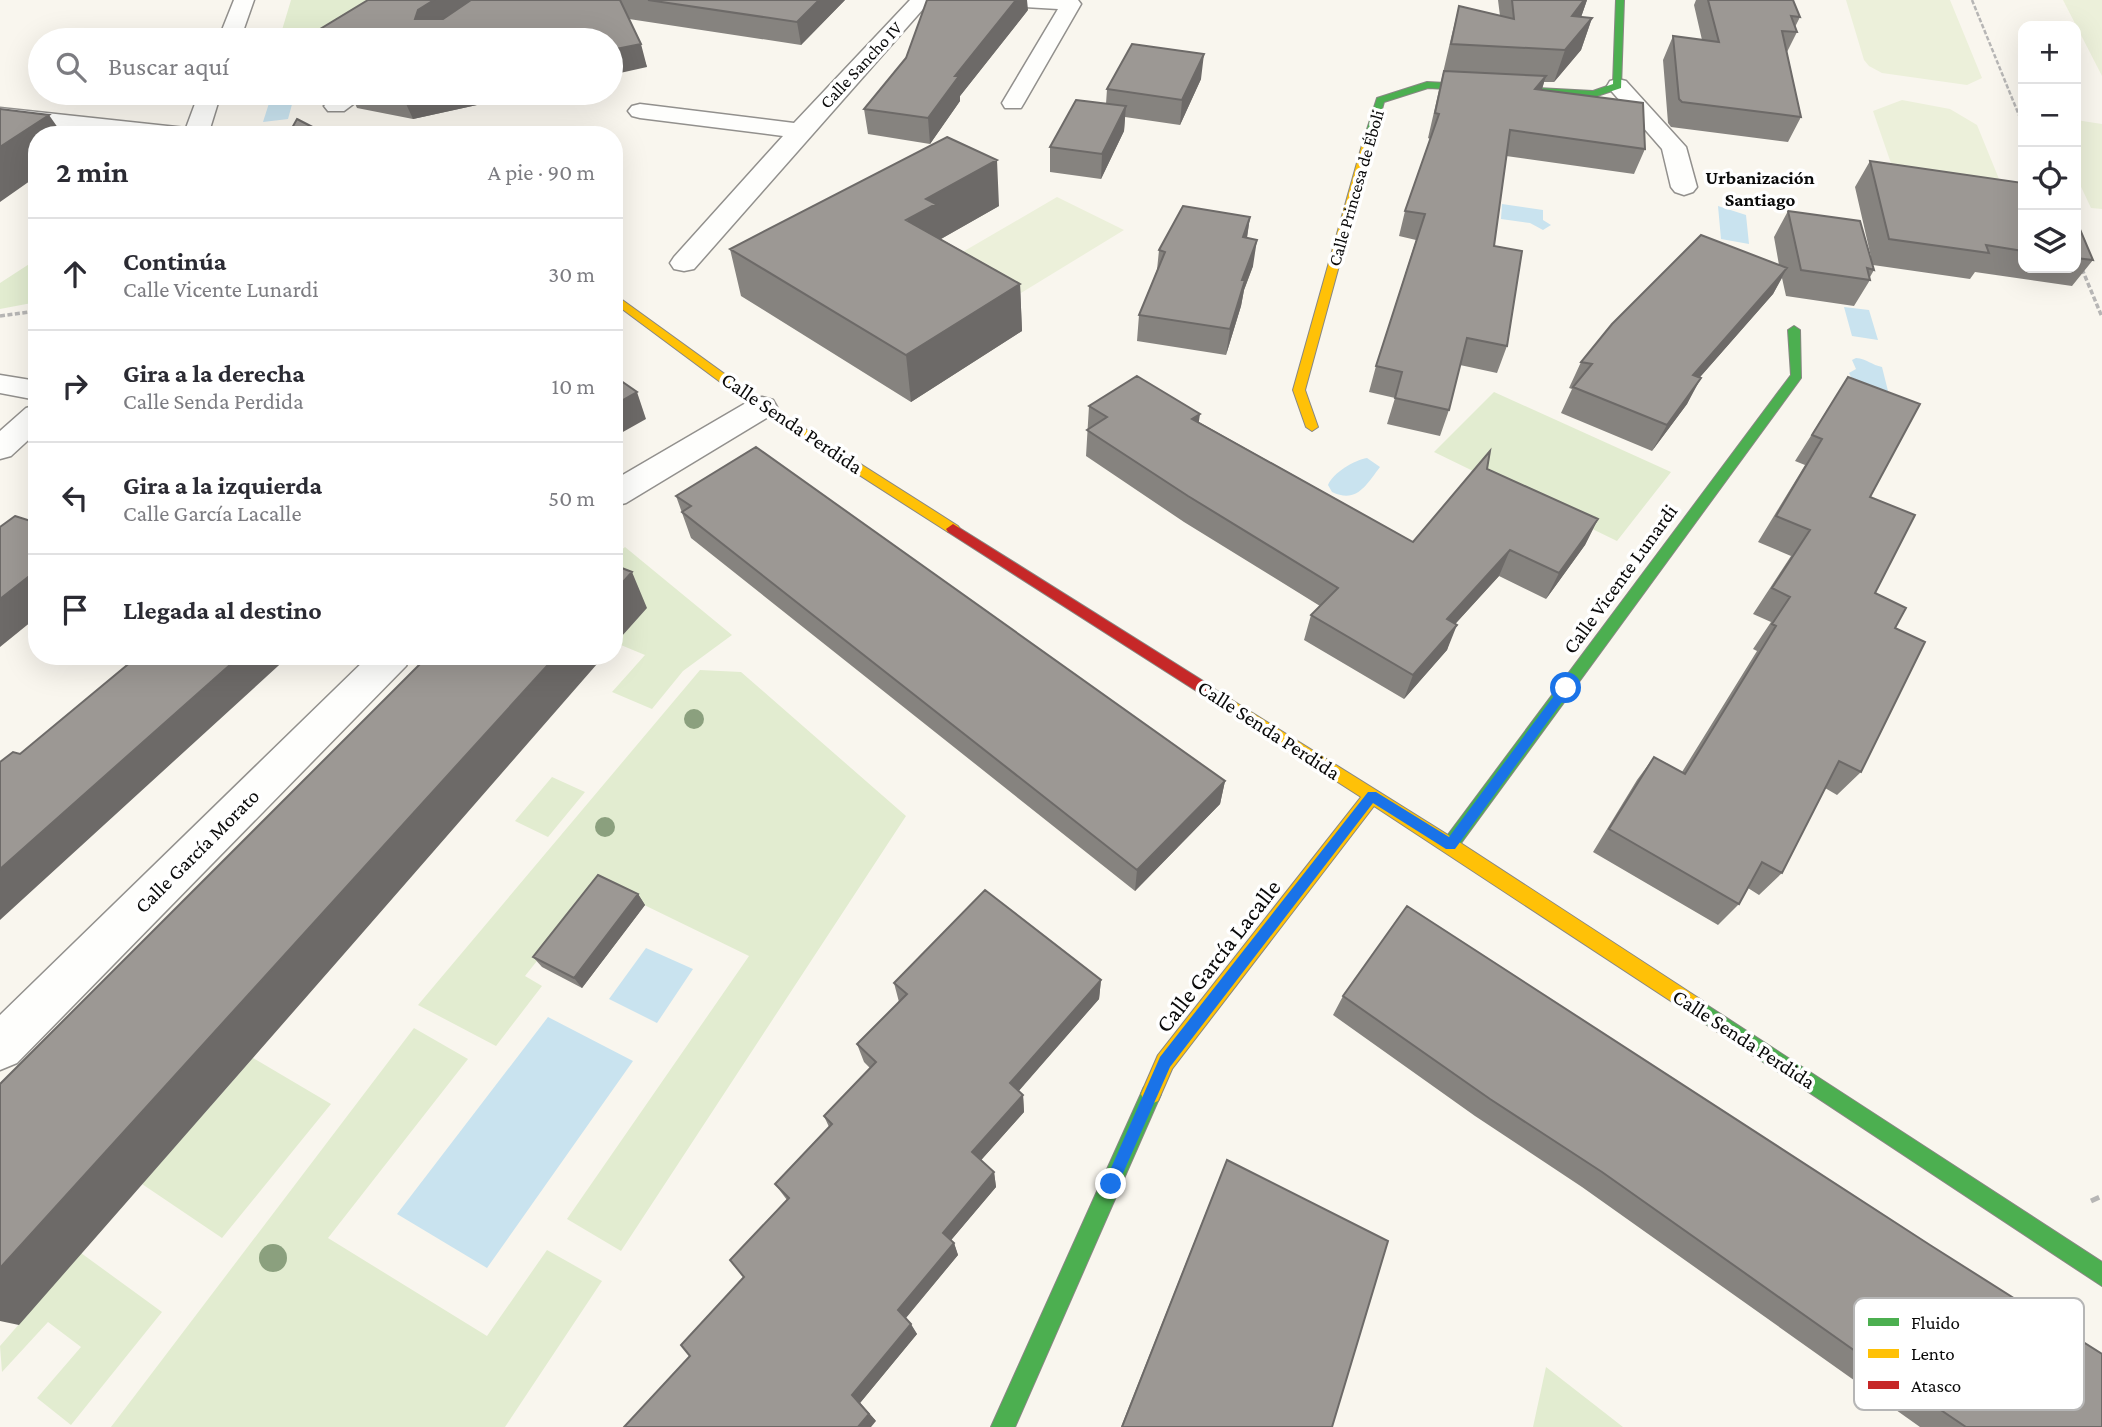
<!DOCTYPE html>
<html lang="es">
<meta charset="utf-8">
<style>
body{margin:0;font-family:"Crimson Pro",serif;background:#f7f7f7;color:#2b2b33}
.controls{position:absolute;right:21px;top:21px;display:grid;overflow:hidden;border-radius:14px;box-shadow:0 7px 28px #0002}
.controls button{width:63px;height:63px;display:grid;place-items:center;padding:0;border:0;border-bottom:2px solid #e1e1e2;background:#fff;color:#2b2b33;font:35px sans-serif}
.stop{position:absolute;width:21px;height:21px;margin:-16px;border:5px solid #1a73e8;border-radius:50%;background:#fff}
.stop.end{background:#1a73e8;border-color:#fff;box-shadow:0 2px 7px #0008}
.list{margin:0;padding:0;list-style:none}
h2{display:flex;justify-content:space-between;align-items:center;height:91px;margin:0;padding:0 28px;font-size:30px}
h2 small{font-size:23px;font-weight:400;color:#7c7c81}
.list li{display:grid;grid-template-columns:46px 1fr auto;gap:21px;align-items:center;box-sizing:border-box;height:112px;padding:0 28px;border-top:2px solid #e1e1e2}
.list b{display:block;font-size:26px;white-space:nowrap}
.list p{margin:0;font-size:23px;white-space:nowrap;color:#7c7c81}
.list em{font-size:23px;font-style:normal;color:#7c7c81}
.icon{flex:none;width:38px;height:38px;fill:none;stroke:currentColor;stroke-width:2;stroke-linecap:round;stroke-linejoin:round}
.map{position:relative;flex:none;width:2102px;height:1427px;overflow:hidden}
.search{position:absolute;background:#fff;box-shadow:0 7px 28px #0002;left:28px;top:28px;width:595px;height:77px;display:flex;align-items:center;gap:18px;box-sizing:border-box;padding:0 24px;border-radius:38px;color:#7c7c81;font-size:26px}
.panel{position:absolute;background:#fff;box-shadow:0 7px 28px #0002;left:28px;top:126px;width:595px;height:539px;border-radius:28px}
.map>svg:first-child{display:block}
.green{fill:#e2ecd0}
.pitch{fill:#ecf0da}
.water{fill:#c9e3ef}
.lines{fill:none;stroke-linecap:round;stroke-linejoin:round}
.street-casing{stroke:#92908d;stroke-width:3}
.fast-casing{stroke:#888783;stroke-width:2}
.slow-casing{stroke:#888783;stroke-width:2}
.jam-casing{stroke:#888783;stroke-width:2}
.path-far2{stroke:#b7b6b5;stroke-width:2.5;stroke-dasharray:4.5 2;stroke-linecap:butt}
.path-far1{stroke:#b7b6b5;stroke-width:3.5;stroke-dasharray:5 2.5;stroke-linecap:butt}
.path{stroke:#b7b6b5;stroke-width:5;stroke-dasharray:9 4.5;stroke-linecap:butt}
.street{fill:#fefefc;fill-rule:evenodd}
.fast{fill:#4caf50;fill-rule:evenodd}
.slow{fill:#ffc107;fill-rule:evenodd}
.jam{fill:#c62828;fill-rule:evenodd}
.tree{fill:#8ba07e}
.wall{fill:#86837f}
.shaded-wall{fill:#6d6a68}
.building{fill:#9c9894;stroke:#6d6a68;stroke-width:2}
.route{fill:#1a73e8}
.labels{text-anchor:middle;stroke-width:7;stroke-linejoin:round;paint-order:stroke}
.far-street-label{font-size:18px;fill:#0a0a0a;stroke:#fff}
.far-neighbourhood-label{font-size:19px;font-weight:bold;fill:#0a0a0a;stroke:#fff}
.street-label{font-size:21px;fill:#0a0a0a;stroke:#fff}
.near-street-label{font-size:24px;fill:#0a0a0a;stroke:#fff}
.key{fill:#fff;stroke:#b6b6b6;stroke-width:2}
.key-label{font-size:19px;fill:#0a0a0a}
</style>
<div class="map">
<svg width="2102" height="1427" viewBox="0 0 2102 1427">
<rect width="100%" height="100%" fill="#f9f6ee"/>
<path class="green" d="M291 0H374L307 40H279Z
M37 259V302L0 309V283Z
M1494 392 1671 472 1617 541 1434 452Z
M625 547 732 635 683 671 652 709 612 692 645 655 616 643 646 608 614 595V556Z
M700 670 741 672 906 816 621 1251 567 1219 749 956 599 883 525 976 542 986 496 1046 418 1005Z
M552 777 585 792 548 837 515 821Z
M414 1028 468 1059 328 1238 487 1336 547 1250 602 1281 505 1427H111Z
M253 1058 331 1104 222 1238 142 1184Z
M81 1253 162 1312 71 1425 37 1398 81 1347 48 1322 2 1372 0 1346Z
M1546 1367 1623 1427H1533Z"/>
<path class="pitch" d="M1846 0H1950L1982 78 1967 85 1882 73 1869 66 1864 60Z
M2063 0H2102V76Z
M1902 100 1950 109 1977 125 1999 179 1895 175 1873 111Z
M2076 120 2102 124V209L2091 208 2076 176Z
M1057 197 1124 230 1021 293 954 257Z"/>
<path class="water" d="M294 97 288 119 263 122 270 100Z
M1502 204 1543 210V220L1551 225 1543 230 1530 223 1501 219Z
M1718 206 1746 215 1749 244 1721 239Z
M1844 307 1869 310 1878 340 1852 336Z
M1856 358C1867 359 1872 365 1882 367L1888 391 1886 395 1851 377 1849 373 1856 369 1852 360Z
M1367 458 1380 467C1366 485 1357 504 1332 492L1328 485C1333 473 1354 460 1367 458Z
M646 948 693 969 657 1023 609 999Z
M548 1017 633 1061 487 1268 397 1214Z"/>
<g class="lines">
<defs>
<path id="street" d="M234 0H254L240 40H218Z
M910 0H931L694 269 684 271 674 269 670 263 674 257 783 136 640 118 632 116 628 111 632 106 640 104 794 123Z
M996 0H1078L1081 4 1024 103 1021 108H1005L1002 103 1058 9 1006 6 999 4Z
M1618 79 1626 81 1686 147 1697 187 1693 192 1684 195 1675 192 1671 187 1662 149 1607 86 1610 81Z
M199 93H221L208 135H117L0 122V108L186 128Z
M341 93H368L344 111H328L324 106Z
M0 375 37 381V400L0 393Z
M762 397 773 400 777 407 773 414 626 503 614 506V480L751 400Z
M37 405V432L11 456 0 459V431L26 408Z
M369 656H411L406 666 17 1063 0 1070V1015Z"/>
<path id="fast" d="M1616 0H1624L1621 88 1594 97 1428 88 1384 102 1372 145 1367 148 1362 145 1377 98 1427 82 1593 91 1613 84Z
M1794 326 1800 330 1801 378 1456 850 1450 852 1444 850 1441 845 1444 840 1791 375 1788 330Z
M1696 998 2102 1262V1286L1689 1013 1687 1007 1689 1001Z
M1151 1084 1158 1087 1161 1094 1015 1427H991L1144 1087Z"/>
<path id="slow" d="M1367 142 1372 145 1305 390 1318 427 1312 431 1306 427 1293 390 1362 145Z
M614 294 766 404 958 526 960 529 958 532H948L758 410 614 303Z
M1203 682 1456 840 1703 1001 1705 1007 1703 1013 1696 1016 1689 1013 1374 806 1172 1069 1158 1101 1151 1104 1144 1101 1141 1094 1158 1055 1361 797 1198 692 1195 688 1198 684Z"/>
<path id="jam" d="M953 524 1208 684 1211 688 1208 692H1198L948 532 946 529Z"/>
</defs>
<use href="#street" class="street-casing"/>
<use href="#fast" class="fast-casing"/>
<use href="#slow" class="slow-casing"/>
<use href="#jam" class="jam-casing"/>
<path class="path-far2" d="M1972 0 2023 125"/>
<path class="path-far1" d="M2082 269 2102 317
M0 316 37 311"/>
<path class="path" d="M2091 1201 2102 1196"/>
<use href="#street" class="street"/>
<use href="#fast" class="fast"/>
<use href="#slow" class="slow"/>
<use href="#jam" class="jam"/>
</g>
<g class="tree">
<circle cx="694" cy="719" r="10"/>
<circle cx="605" cy="827" r="10"/>
<circle cx="273" cy="1258" r="14"/>
</g>
<path class="wall" d="M368 0H845L801 45 629 19 647 67Z
M1498 0H1587L1581 17 1592 18 1581 50 1554 82H1544L1542 90 1645 149 1634 174 1506 156 1494 246 1507 346 1497 373 1460 365 1449 410 1440 436 1387 424 1395 398 1369 392 1376 366 1416 240 1399 236 1405 211 1430 139 1428 138 1451 38 1459 6 1500 16Z
M1696 0H1793L1800 17 1795 27 1797 32 1787 52 1801 117 1788 142 1671 127 1668 123 1663 60 1673 36 1702 40 1694 5Z
M1028 10 960 96V101L930 144 868 134 864 109Z
M1201 79 1180 125 1125 117 1124 131 1101 179 1050 172V147L1106 104 1107 89Z
M350 93H532L413 119 357 108Z
M1870 161 2023 183V268H2076V220L2093 260 2072 286 1975 272 1970 279 1873 265 1874 270 1870 277V280L1854 306 1786 296 1782 278 1773 294 1700 377 1687 404 1652 451 1561 413 1572 389 1569 388 1581 362 1779 265 1774 237 1788 211 1871 257 1855 187Z
M999 206 941 239 1020 284 1022 331 911 402 741 296 730 249Z
M1250 217 1247 238 1253 266 1244 290 1241 306 1226 355 1137 341 1139 315 1157 270 1159 250Z
M1848 377 1870 497 1875 593 1895 628 1861 772 1837 795 1825 788 1782 873 1759 895 1748 888 1739 904 1718 925 1593 852 1637 780 1654 757 1682 772 1757 651 1753 649 1771 622 1753 614 1791 556 1758 542 1805 465 1795 461Z
M1089 406 1199 422 1413 542 1487 469 1598 519 1585 545 1546 599 1499 576 1455 624 1447 650 1404 699 1304 640 1311 615 1320 606 1184 522 1086 456Z
M676 496 1225 781 1220 804 1135 891 691 538Z
M638 894 645 905 582 988 542 967 533 957Z
M1101 980 1099 999 1018 1091 1023 1095 1024 1112 981 1160 994 1172 996 1187 951 1240 954 1243 958 1255 906 1318 917 1334 860 1403 876 1421 690 1356 744 1277 787 1200 775 1184 829 1127 824 1116 870 1068 864 1062 857 1044 899 1002 894 983Z
M1343 996 2102 1427H1920L1582 1187 1475 1116 1333 1015Z
M1227 1160 1332 1427H1121L1218 1182Z"/>
<path class="shaded-wall" d="M434 0H479L428 33 415 19 418 10Z
M819 0H845L801 45 797 22Z
M1016 0H1027L1028 10 960 96V101L930 144 928 118 955 76Z
M1584 0H1587L1579 23 1572 16Z
M1592 18 1581 50 1554 82 1565 50Z
M641 44 647 67 611 75V50Z
M1204 54 1201 79 1180 125 1182 100Z
M1546 76 1538 101 1535 89Z
M411 93H532L413 119 402 95Z
M1126 106 1124 131 1101 179 1102 154Z
M49 115 63 135H37V176L0 202V147Z
M997 160 999 206 939 240 906 220 926 199Z
M1250 217 1246 243 1243 237Z
M1257 240 1253 266 1244 290 1241 306 1226 355 1230 329 1242 280Z
M1787 268 1773 294 1679 401 1693 375Z
M1020 284 1022 331 911 402 906 355Z
M1701 378 1687 404 1652 451 1667 425Z
M637 392 646 419 614 437V405Z
M1200 414 1196 441 1192 419Z
M1598 519 1585 545 1546 599 1559 573Z
M1510 550 1499 576 1437 644 1447 619Z
M37 570V617L0 647V599Z
M632 572 647 608 614 645V592Z
M1457 625 1447 650 1404 699 1413 675Z
M240 656H289L0 920V869Z
M556 656H604L351 946 19 1325 0 1321V1268Z
M1225 781 1220 804 1135 891 1137 870Z
M638 894 645 905 582 988 574 978Z
M1101 980 1099 999 1011 1100 1010 1083Z
M1023 1095 1024 1112 975 1167 972 1152Z
M994 1172 996 1187 947 1245 943 1233Z
M954 1243 958 1255 904 1320 898 1310Z
M911 1324 917 1334 860 1403 876 1421 871 1427H858L852 1395Z"/>
<path class="building" d="M368 0H434L418 10 415 19H443L471 0H620L641 44 611 50V40H302Z
M648 0H819L797 22Z
M927 0H1016L955 76H959L928 118 864 109 906 58Z
M1512 0H1584L1572 16 1592 18 1565 50 1451 44 1459 6 1514 19Z
M1708 0H1793L1800 17 1791 16 1797 32 1782 31 1801 117 1682 102 1679 99 1673 36 1719 42Z
M1132 44 1204 54 1182 100 1107 89Z
M1444 71 1546 76 1535 89 1643 103 1645 149 1510 130 1494 246 1522 251 1507 346 1467 338 1449 410 1395 398 1402 372 1376 366 1425 214 1405 211 1439 114 1435 113Z
M391 93H411L402 95Z
M1076 100 1126 106 1102 154 1050 147Z
M0 109 49 115 0 147Z
M297 119 328 135H288Z
M947 137 997 160 926 199 936 204 906 220 1020 284 906 355 730 249Z
M1870 161 2023 183V251L1986 245 1989 253 1889 239Z
M1183 206 1250 217 1243 237 1257 240 1242 280H1245L1230 329 1139 315 1165 252 1159 250Z
M1788 211 1860 221 1874 270 1867 268 1870 280 1801 270Z
M2076 220 2093 260 2076 258Z
M1701 235 1787 268 1693 375 1701 378 1667 425 1573 387 1592 364 1581 362 1612 324Z
M614 376 637 392 614 405Z
M1137 376 1200 414 1192 419 1413 542 1490 451 1487 469 1598 519 1559 573 1510 550 1447 619 1457 625 1413 675 1311 615 1338 588 1188 496 1087 430 1107 417 1089 406Z
M1848 377 1920 404 1870 497 1915 515 1875 593 1906 608 1895 628 1925 642 1861 772 1839 761 1782 873 1762 862 1739 904 1609 829 1654 757 1685 774 1776 626 1772 624 1790 597 1772 588 1810 530 1776 516 1822 439 1812 435Z
M756 447 1225 781 1137 870 682 512 691 506 676 496Z
M15 516 37 523V570L0 599V527Z
M614 565 632 572 614 592Z
M138 656H240L0 869V762L13 752 20 754Z
M428 656H556L0 1268V1084Z
M598 875 638 894 574 978 533 957Z
M985 890 1101 980 1010 1083 1023 1095 972 1152 994 1172 943 1233 954 1243 898 1310 911 1324 852 1395 869 1414 858 1427H624L690 1356 681 1345 744 1277 730 1260 789 1198 775 1184 832 1124 824 1116 876 1062 857 1044 907 994 894 983Z
M1407 906 1930 1245 2102 1354V1427H1966L1889 1375 1602 1172 1490 1099 1343 996Z
M1227 1160 1388 1241 1332 1427H1122Z"/>
<path class="route" d="M1566 684 1570 685V691L1455 849H1446L1373 803 1170 1067 1116 1189 1111 1191 1106 1189 1104 1184 1160 1057 1368 792H1376L1449 837 1562 685Z"/>
<g class="labels">
<g class="far-street-label">
<text transform="translate(861 65) rotate(-47)" y="6">Calle Sancho IV</text>
<text transform="translate(1356 188) rotate(-74)" y="6">Calle Princesa de Éboli</text>
</g>
<g class="far-neighbourhood-label">
<text x="1760" y="184">Urbanización<tspan x="1760" dy="22">Santiago</tspan></text>
</g>
<g class="street-label">
<text transform="translate(792 423) rotate(34)" y="7">Calle Senda Perdida</text>
<text transform="translate(1620 579) rotate(-54)" y="7">Calle Vicente Lunardi</text>
<text transform="translate(1269 730) rotate(33)" y="7">Calle Senda Perdida</text>
<text transform="translate(197 851) rotate(-45)" y="7">Calle García Morato</text>
<text transform="translate(1744 1039) rotate(33)" y="7">Calle Senda Perdida</text>
</g>
<g class="near-street-label">
<text transform="translate(1218 956) rotate(-52)" y="8">Calle García Lacalle</text>
</g>
</g>
<rect x="1854" y="1298" width="230" height="112" rx="10" class="key"/>
<rect x="1868" y="1318" width="31" height="8" fill="#4caf50"/>
<rect x="1868" y="1349" width="31" height="9" fill="#ffc107"/>
<rect x="1868" y="1381" width="31" height="8" fill="#c62828"/>
<g class="key-label">
<text x="1911" y="1329">Fluido</text>
<text x="1911" y="1360">Lento</text>
<text x="1911" y="1392">Atasco</text>
</g>
</svg>
<div class="controls">
<button>+</button>
<button>−</button>
<button><svg class="icon" aria-label="locate" viewBox="0 0 24 24"><circle cx="12" cy="12" r="6"/><path d="M12 2v4M12 18v4M2 12h4M18 12h4"/></svg></button>
<button><svg class="icon" aria-label="layers" viewBox="0 0 24 24"><path d="M12 4l9 5-9 5-9-5zM3 14l9 5 9-5"/></svg></button>
</div>
<div class="stop" style="left:1566px;top:688px"></div>
<div class="stop end" style="left:1111px;top:1184px"></div>
<div class="search"><svg class="icon" aria-label="search" viewBox="0 0 24 24"><circle cx="10" cy="10" r="6"/><path d="M15 15l6 6"/></svg>Buscar aquí</div>
<section class="panel">
<h2>2 min<small>A pie · 90 m</small></h2>
<ul class="list">
<li><svg class="icon" aria-label="ahead" viewBox="0 0 24 24"><path d="M12 20V5M6 11l6-6 6 6"/></svg><div><b>Continúa</b><p>Calle Vicente Lunardi</p></div><em>30 m</em></li>
<li><svg class="icon" aria-label="right" viewBox="0 0 24 24"><path d="M7 20v-9h11M14 6l5 5-5 5"/></svg><div><b>Gira a la derecha</b><p>Calle Senda Perdida</p></div><em>10 m</em></li>
<li><svg class="icon" aria-label="left" viewBox="0 0 24 24"><path d="M17 20v-9H6M10 6l-5 5 5 5"/></svg><div><b>Gira a la izquierda</b><p>Calle García Lacalle</p></div><em>50 m</em></li>
<li><svg class="icon" aria-label="arrive" viewBox="0 0 24 24"><path d="M6 21V4h12l-3 4 3 4H6"/></svg><div><b>Llegada al destino</b></div></li>
</ul>
</section>
</div>
